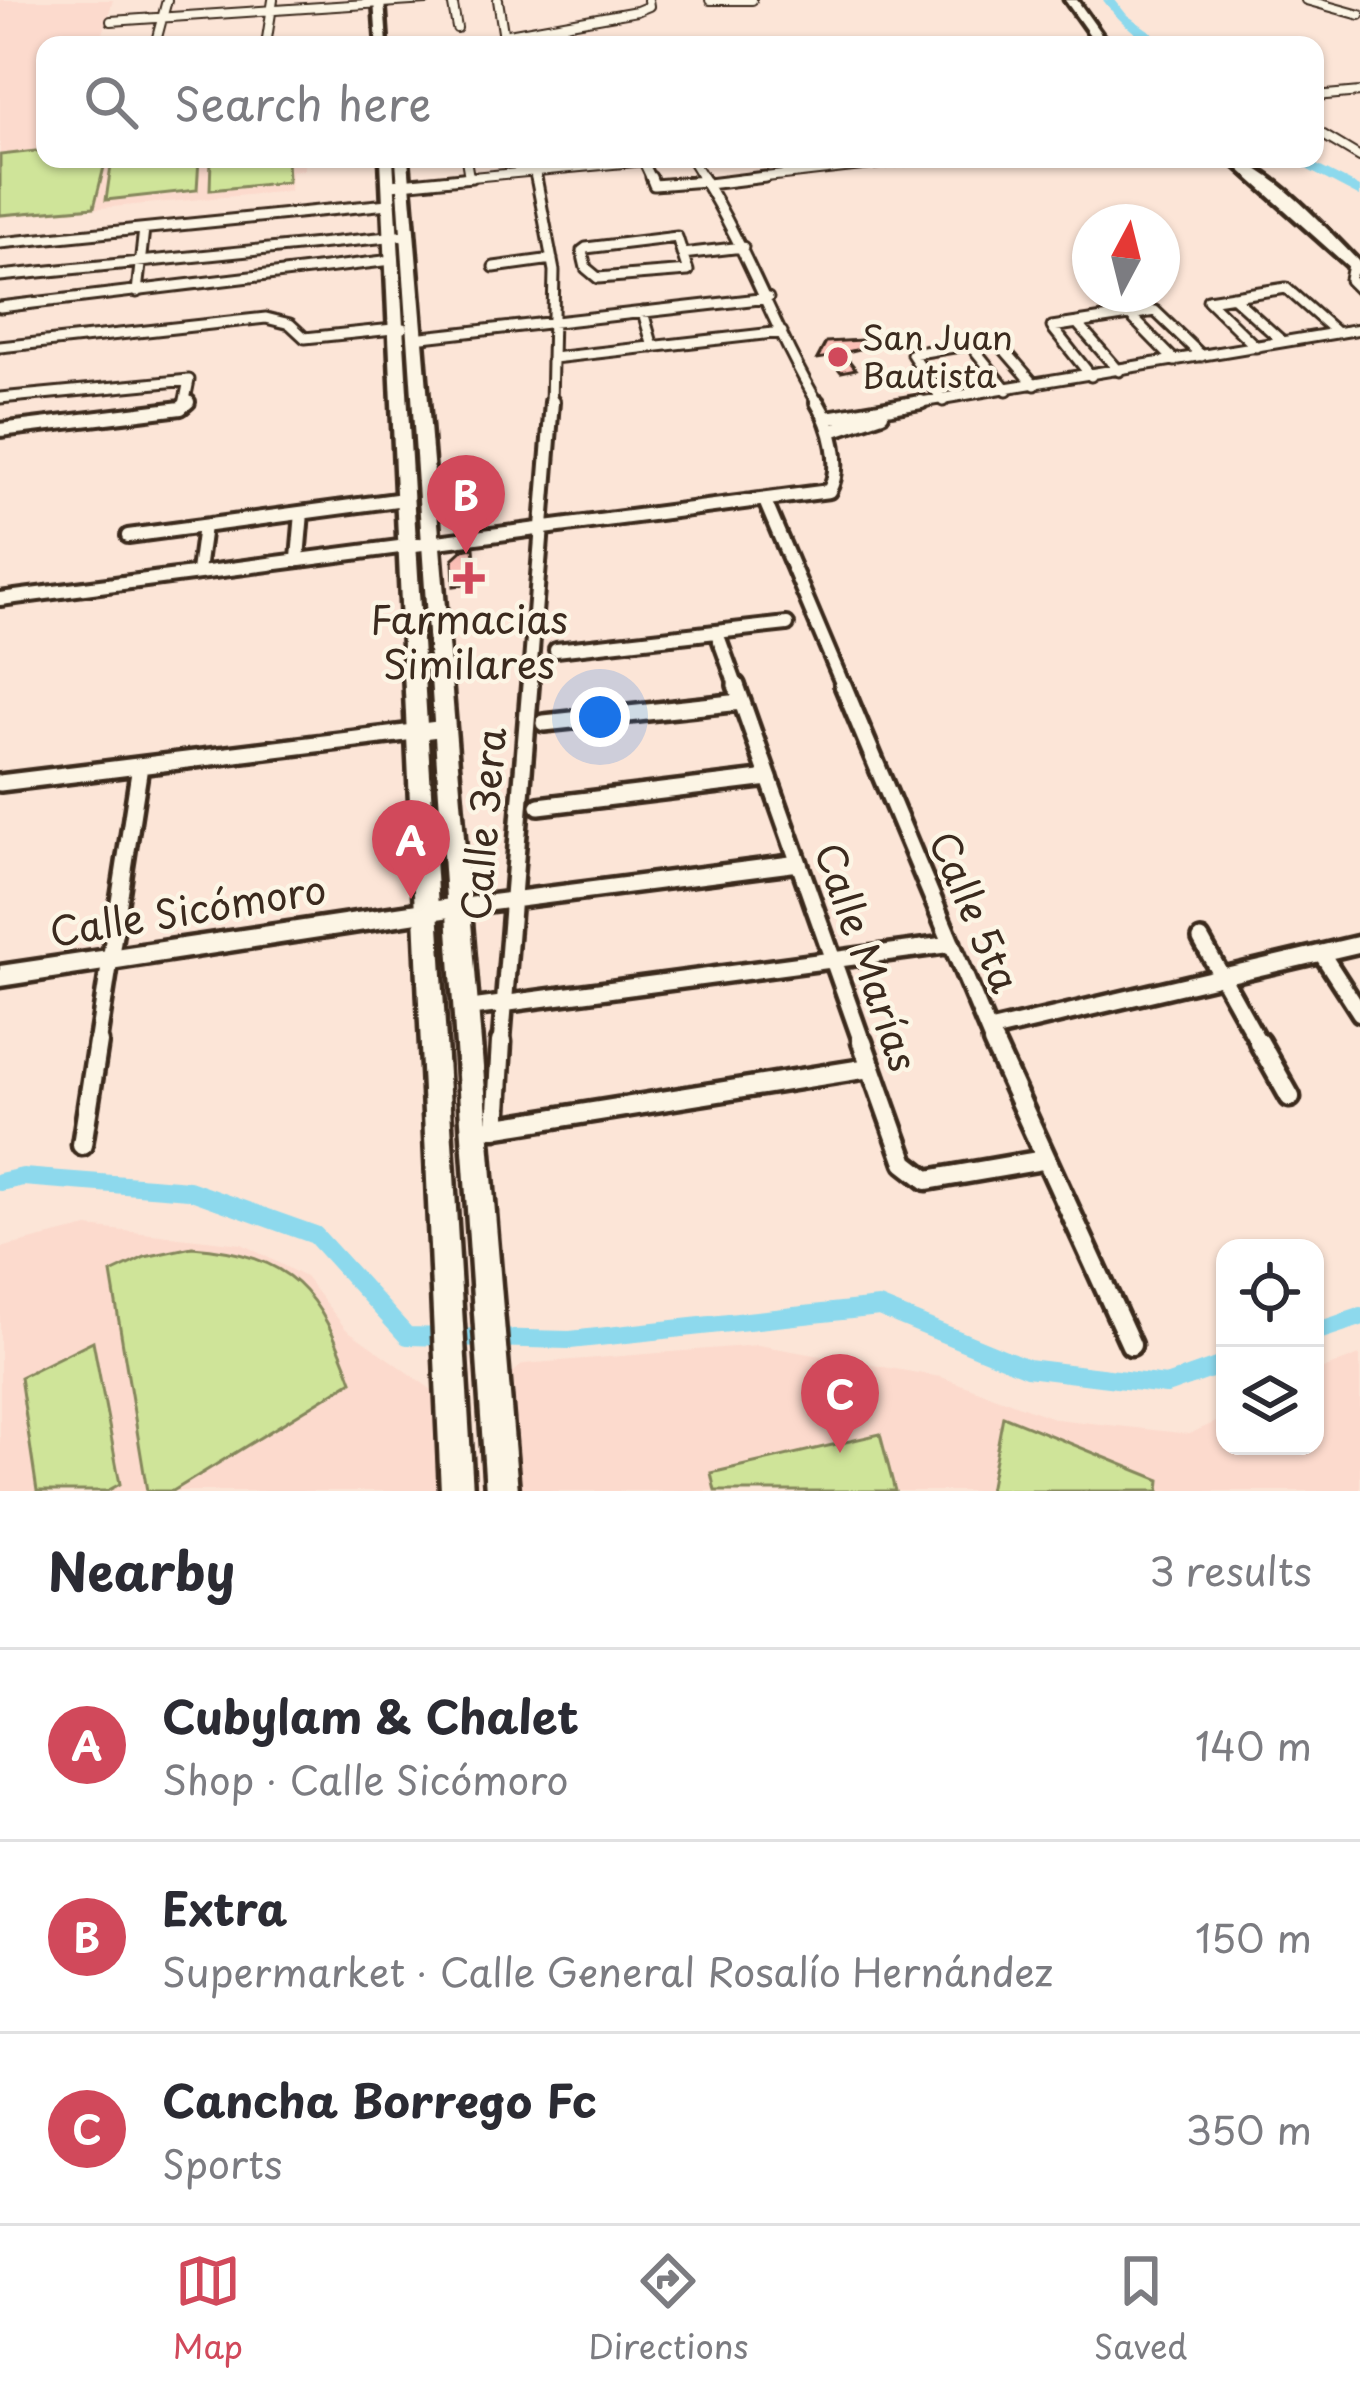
<!DOCTYPE html>
<meta charset="utf-8">
<style>
body{margin:0;font-family:"Playpen Sans",sans-serif;background:#f7f7f7;color:#2b2b33}
.controls{position:absolute;right:36px;bottom:36px;display:grid;overflow:hidden;border-radius:24px;box-shadow:0 3px 9px #0004}
.controls button{width:108px;height:108px;display:grid;place-items:center;padding:0;border:0;border-bottom:3px solid #e1e1e2;background:#fff;color:#2b2b33;font:60px sans-serif}
.compass{position:absolute;left:1072px;top:204px;width:108px;height:108px;border-radius:50%;background:#fff;box-shadow:0 3px 9px #0004;rotate:7deg}
.you{position:absolute;left:600px;top:717px;width:42px;height:42px;margin:-30px;border:9px solid #fff;border-radius:50%;background:#1a73e8;box-shadow:0 0 0 18px #1a73e833}
.badge{display:grid;place-items:center;width:78px;height:78px;border-radius:50%;background:#d1495b;color:#fff;font-size:39px;font-weight:700}
.pin{position:absolute;translate:-50% -99px;filter:drop-shadow(0 3px 6px #0008)}
.pin::after{content:'';position:absolute;top:63px;width:42px;height:36px;background:inherit;clip-path:polygon(0 0,100% 0,50% 100%)}
.list{margin:0;padding:0;list-style:none}
h2{display:flex;justify-content:space-between;align-items:center;height:156px;margin:0;padding:0 48px;font-size:51px}
h2 small{font-size:39px;font-weight:400;color:#7c7c81}
.list li{display:grid;grid-template-columns:78px 1fr auto;gap:36px;align-items:center;box-sizing:border-box;height:192px;padding:0 48px;border-top:3px solid #e1e1e2}
.list b{display:block;font-size:45px;white-space:nowrap}
.list p{margin:0;font-size:39px;white-space:nowrap;color:#7c7c81}
.list em{font-size:39px;font-style:normal;color:#7c7c81}
.icon{flex:none;width:66px;height:66px;fill:none;stroke:currentColor;stroke-width:2;stroke-linecap:round;stroke-linejoin:round}
.map{position:relative;flex:none;width:1360px;height:1491px;overflow:hidden}
.search{position:absolute;background:#fff;box-shadow:0 3px 9px #0004;left:36px;right:36px;top:36px;height:132px;display:flex;align-items:center;gap:30px;box-sizing:border-box;padding:0 42px;border-radius:24px;color:#7c7c81;font-size:45px}
.sheet{height:732px;background:#fff}
nav{display:flex;justify-content:space-around;align-items:center;box-sizing:border-box;height:168px;border-top:3px solid #e1e1e2;background:#fff;font-size:33px;color:#7c7c81}
nav a{display:grid;justify-items:center;gap:6px}
nav .on{color:#d1495b}
.map>svg:first-child{display:block}
.built{fill:#fcdacd}
.green{fill:#cfe499;stroke:#85875c;stroke-width:3}
.lines{fill:none;stroke-linecap:round;stroke-linejoin:round}
.canal{stroke:#8dd9ed;stroke-width:18}
.river{fill:#8dd9ed;fill-rule:evenodd}
.building{fill:#fbbfb6;stroke:#3b2a1e;stroke-width:3}
.street-far4-casing{stroke:#3b2a1e;stroke-width:12}
.street-far3-casing{stroke:#3b2a1e;stroke-width:15}
.street-far2-casing{stroke:#3b2a1e;stroke-width:20}
.street-far1-casing{stroke:#3b2a1e;stroke-width:24}
.street-casing{stroke:#3b2a1e;stroke-width:27}
.secondary-casing{stroke:#3b2a1e;stroke-width:9}
.primary-casing{stroke:#3b2a1e;stroke-width:9}
.highway-casing{stroke:#3b2a1e;stroke-width:9}
.street-far4{stroke:#fcf5e5;stroke-width:8}
.street-far3{stroke:#fcf5e5;stroke-width:9}
.street-far2{stroke:#fcf5e5;stroke-width:12}
.street-far1{stroke:#fcf5e5;stroke-width:15}
.street{stroke:#fcf5e5;stroke-width:18}
.secondary{fill:#fcf5e5;fill-rule:evenodd}
.primary{fill:#fcf5e5;fill-rule:evenodd}
.highway{fill:#fcf5e5;fill-rule:evenodd}
.poi-dot{fill:#d1495b;stroke:#fcf5e5;stroke-width:4.5}
.labels{text-anchor:middle;stroke-width:9;stroke-linejoin:round;paint-order:stroke}
.far-poi-label{font-size:33px;fill:#3b2a1e;stroke:#fcf5e5;text-anchor:start}
.poi-label{font-size:39px;fill:#3b2a1e;stroke:#fcf5e5}
.street-label{font-size:39px;fill:#3b2a1e;stroke:#fcf5e5}
</style>
<div class="map">
<svg width="1360" height="1491" viewBox="0 0 1360 1491">
<rect width="100%" height="100%" fill="#fce5d7"/>
<filter id="ink" filterUnits="userSpaceOnUse"><feTurbulence type="fractalNoise" baseFrequency=".00833" numOctaves="2"/><feDisplacementMap in="SourceGraphic" scale="24" xChannelSelector="R" yChannelSelector="G"/><feConvolveMatrix kernelMatrix="1 2 1 2 8 2 1 2 1" color-interpolation-filters="sRGB"/></filter>
<g filter="url(#ink)">
<path class="built" d="M0 0H113L101 40 45 45V159H304V170L291 171 290 191 0 217Z
M88 1227 242 1244 305 1277 346 1329 438 1394 443 1491H0V1248Z
M758 1345 941 1377 1056 1419 1189 1434 1225 1418V1446H1315V1372L1360 1355V1491H518L509 1376 523 1364Z"/>
<path class="green" d="M45 150V159H106L94 207 0 215V155Z
M112 159H199L197 190 106 200Z
M211 159H287L288 182 210 190Z
M192 1247C293 1255 319 1291 352 1381L173 1491H147L111 1273 145 1257Z
M93 1341 120 1484 107 1491H37L20 1377Z
M1003 1416 1160 1480 1159 1491H989Z
M880 1434 895 1491H715L711 1473Z"/>
<g class="lines">
<path class="canal" d="M0 1182 23 1177 189 1190 315 1235 407 1336 570 1340 879 1307 1027 1368 1166 1385 1225 1364
M1315 1332 1360 1317"/>
<path class="river" d="M1103 0H1115L1127 15 1170 45C1142 45 1119 21 1103 0Z
M1287 159H1305L1360 187V197Z"/>
</g>
<path class="building" d="M862 340 864 348 843 353 856 369 841 372 829 357 817 359 826 342Z
M474 548 476 572 483 571 484 582 454 586 453 559 463 550Z"/>
<g class="lines">
<defs>
<path id="street-far4" d="M452 0 457 28
M498 0 505 45
M710 0H752
M1306 0 1360 15
M111 21 427 0
M563 25 567 45
M503 35 637 11 649 6 648 0
M155 45 167 0
M266 45 273 0
M1315 96 1360 92
M1315 130 1360 157
M466 159 469 177
M532 159 536 180
M691 159 704 180
M643 161 652 180
M440 180 667 159
M739 180 923 159"/>
<path id="street-far3" d="M536 177 554 271 551 405
M651 177 654 185 705 181
M702 177C748 250 775 332 819 405
M708 184 765 177
M391 185 472 177
M677 237 688 271 598 278 586 268 582 251 586 248Z
M0 243 388 204
M682 254 743 247
M1353 265 1350 280 1360 290
M494 267 552 259
M0 276 408 235
M137 292 144 229
M1232 296 1283 342
M0 307 392 260
M643 312 653 347
M1130 315 1175 361
M1077 323 1119 371
M414 338 768 298
M970 344 1007 390
M0 347 266 318 290 324 305 338 403 328
M1256 347 1208 300 1286 288 1337 333
M553 358 782 332
M1091 376 1052 327 1155 311 1202 356
M0 398 189 380 184 405
M943 401 912 354 996 340 1035 385
M903 405 1360 329"/>
<path id="street-far2" d="M827 418 921 402
M0 430 181 408 188 402
M831 431 882 414
M765 501 844 688
M128 536 404 499
M298 558 302 513
M198 571 204 526
M0 599 829 491C843 466 831 425 817 402
M717 633 737 688
M556 650 787 624
M529 688 552 402"/>
<path id="street-far1" d="M736 685 863 1045
M843 685 994 1045
M544 723 741 702
M0 783 446 728
M539 806 769 778
M457 907 799 863
M1201 939 1260 1045
M1322 954 1360 1013
M464 1009 952 944
M989 1031 1360 944
M97 1045 140 766
M501 1045 530 685"/>
<path id="street" d="M862 1042 905 1163 927 1180 1043 1160
M993 1042 1131 1345
M1259 1042 1290 1097
M492 1128 869 1068
M496 1128 501 1042
M82 1145 98 1042"/>
<path id="secondary" d="M457 898 464 901 467 907 464 913 457 916 0 986V966Z"/>
<path id="primary" d="M374 0H384L387 45H377Z
M381 159H393L473 1491H441Z
M396 159H408L518 1491H486Z"/>
<path id="highway" d="M1065 0H1077L1109 45H1097Z
M1228 159C1266 159 1332 235 1360 263V277Z"/>
</defs>
<use href="#street-far4" class="street-far4-casing"/>
<use href="#street-far3" class="street-far3-casing"/>
<use href="#street-far2" class="street-far2-casing"/>
<use href="#street-far1" class="street-far1-casing"/>
<use href="#street" class="street-casing"/>
<use href="#secondary" class="secondary-casing"/>
<use href="#primary" class="primary-casing"/>
<use href="#highway" class="highway-casing"/>
<use href="#street-far4" class="street-far4"/>
<use href="#street-far3" class="street-far3"/>
<use href="#street-far2" class="street-far2"/>
<use href="#street-far1" class="street-far1"/>
<use href="#street" class="street"/>
<use href="#secondary" class="secondary"/>
<use href="#primary" class="primary"/>
<use href="#highway" class="highway"/>
</g>
</g>
<g class="poi-dot">
<circle cx="838" cy="357" r="12"/>
<path d="M463 560h12v12h12v12h-12v12h-12v-12h-12v-12h12z"/>
</g>
<g class="labels">
<g class="far-poi-label">
<text x="862" y="350">San Juan<tspan x="862" dy="38">Bautista</tspan></text>
</g>
<g class="poi-label">
<text x="469" y="634">Farmacias<tspan x="469" dy="45">Similares</tspan></text>
</g>
<g class="street-label">
<text transform="translate(484 824) rotate(-85)" y="14">Calle 3era</text>
<text transform="translate(188 911) rotate(-9)" y="14">Calle Sicómoro</text>
<text transform="translate(974 912) rotate(67)" y="14">Calle 5ta</text>
<text transform="translate(866 957) rotate(71)" y="14">Calle Marías</text>
</g>
</g>
</svg>
<div class="controls">
<button><svg class="icon" aria-label="locate" viewBox="0 0 24 24"><circle cx="12" cy="12" r="6"/><path d="M12 2v4M12 18v4M2 12h4M18 12h4"/></svg></button>
<button><svg class="icon" aria-label="layers" viewBox="0 0 24 24"><path d="M12 4l9 5-9 5-9-5zM3 14l9 5 9-5"/></svg></button>
</div>
<svg class="compass" viewBox="-18 -18 36 36"><path d="M0-13l5 13h-10z" fill="#e53935"/><path d="M0 13l5-13h-10z" fill="#7c7c81"/></svg>
<div class="you"></div>
<div class="pin badge" style="left:411px;top:899px">A</div>
<div class="pin badge" style="left:466px;top:554px">B</div>
<div class="pin badge" style="left:840px;top:1453px">C</div>
<div class="search"><svg class="icon" aria-label="search" viewBox="0 0 24 24"><circle cx="10" cy="10" r="6"/><path d="M15 15l6 6"/></svg>Search here</div>
</div>
<section class="sheet">
<h2>Nearby<small>3 results</small></h2>
<ul class="list">
<li><span class="badge">A</span><div><b>Cubylam &amp; Chalet</b><p>Shop · Calle Sicómoro</p></div><em>140 m</em></li>
<li><span class="badge">B</span><div><b>Extra</b><p>Supermarket · Calle General Rosalío Hernández</p></div><em>150 m</em></li>
<li><span class="badge">C</span><div><b>Cancha Borrego Fc</b><p>Sports</p></div><em>350 m</em></li>
</ul>
</section>
<nav>
<a class="on"><svg class="icon" aria-label="map" viewBox="0 0 24 24"><path d="M3 6l6-2 6 2 6-2v14l-6 2-6-2-6 2zM9 4v14M15 6v14"/></svg>Map</a>
<a><svg class="icon" aria-label="directions" viewBox="0 0 24 24"><path d="M12 3l9 9-9 9-9-9zM9 14v-3h6M13 9l2 2-2 2"/></svg>Directions</a>
<a><svg class="icon" aria-label="saved" viewBox="0 0 24 24"><path d="M7 4h10v16l-5-4-5 4z"/></svg>Saved</a>
</nav>
